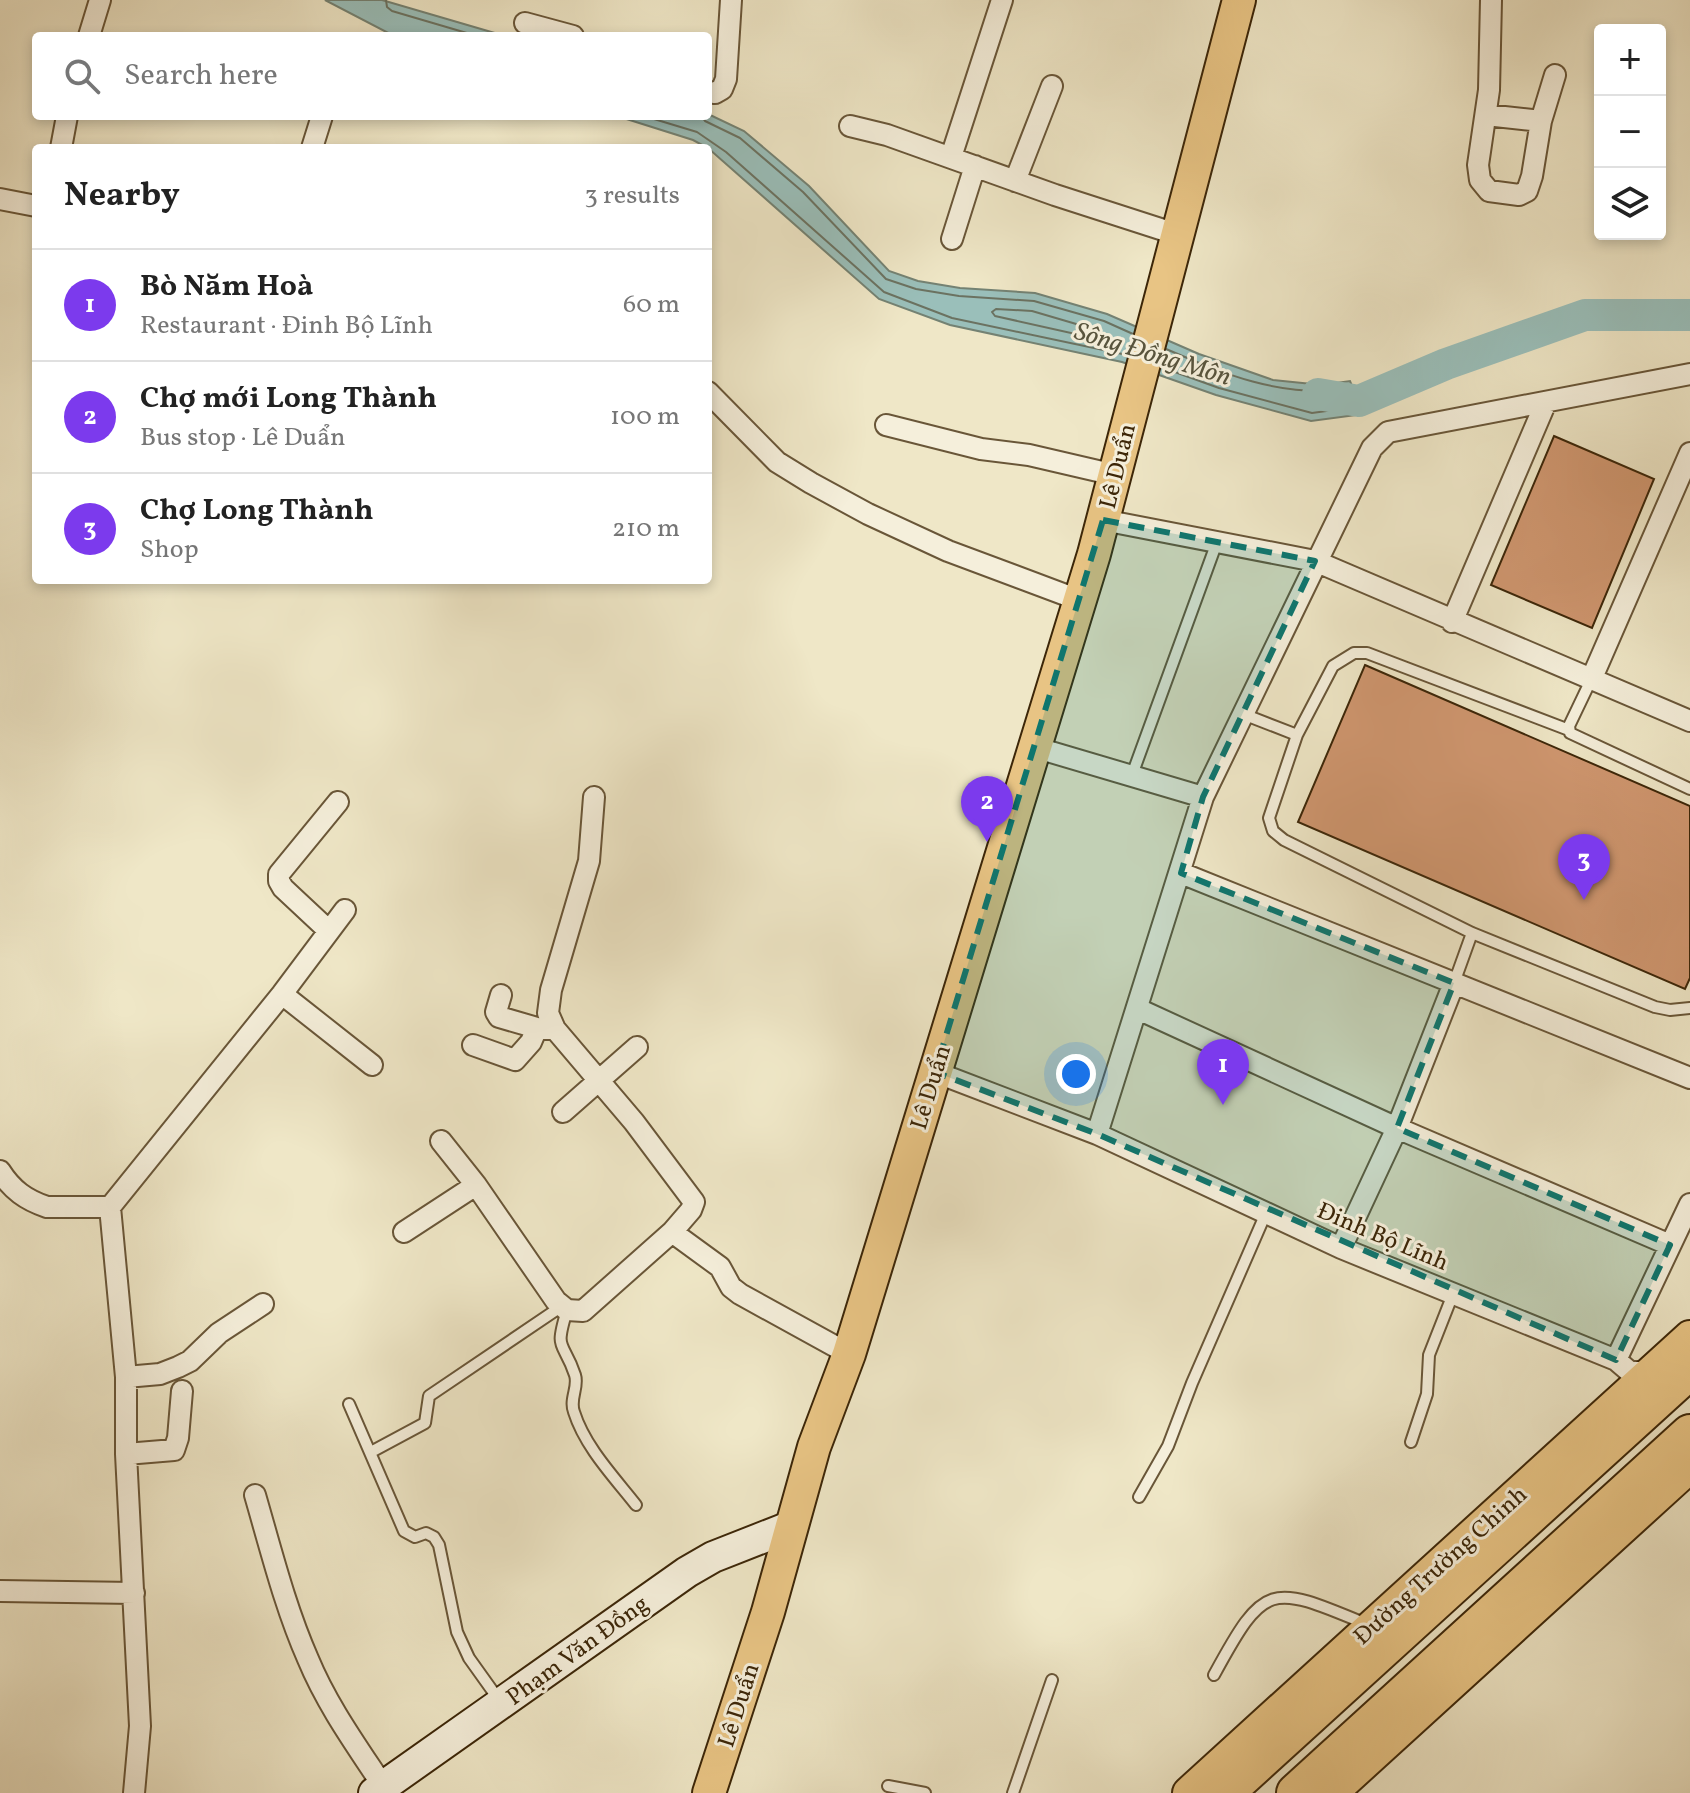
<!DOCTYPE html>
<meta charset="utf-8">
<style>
body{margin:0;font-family:Vollkorn,serif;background:#f6f6f6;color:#222}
.controls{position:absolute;right:24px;top:24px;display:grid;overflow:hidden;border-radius:8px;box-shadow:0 4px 12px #0003}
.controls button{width:72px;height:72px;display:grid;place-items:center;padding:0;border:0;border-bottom:2px solid #e0e0e0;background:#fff;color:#222;font:40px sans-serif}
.you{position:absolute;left:1076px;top:1074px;width:28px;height:28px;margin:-20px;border:6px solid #fff;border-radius:50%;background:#1a73e8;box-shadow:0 0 0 12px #1a73e833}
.badge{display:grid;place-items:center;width:52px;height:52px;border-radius:50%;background:#7c3aed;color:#fff;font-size:26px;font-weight:700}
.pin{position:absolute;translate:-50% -66px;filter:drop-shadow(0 2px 4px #0008)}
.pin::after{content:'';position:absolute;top:42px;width:28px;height:24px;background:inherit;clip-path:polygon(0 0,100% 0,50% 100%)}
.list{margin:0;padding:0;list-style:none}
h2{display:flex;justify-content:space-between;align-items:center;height:104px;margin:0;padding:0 32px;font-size:34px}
h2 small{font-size:26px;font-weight:400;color:#767676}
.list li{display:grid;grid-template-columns:52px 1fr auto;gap:24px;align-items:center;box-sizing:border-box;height:112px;padding:0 32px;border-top:2px solid #e0e0e0}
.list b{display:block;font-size:30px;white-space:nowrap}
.list p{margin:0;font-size:26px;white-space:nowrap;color:#767676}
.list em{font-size:26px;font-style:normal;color:#767676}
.icon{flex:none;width:44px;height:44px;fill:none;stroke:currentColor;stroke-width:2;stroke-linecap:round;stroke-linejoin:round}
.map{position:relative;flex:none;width:1690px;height:1793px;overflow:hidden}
.search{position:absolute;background:#fff;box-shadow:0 4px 12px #0003;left:32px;top:32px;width:680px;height:88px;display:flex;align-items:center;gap:20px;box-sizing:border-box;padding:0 28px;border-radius:8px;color:#767676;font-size:30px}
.panel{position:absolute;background:#fff;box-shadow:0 4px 12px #0003;left:32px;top:144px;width:680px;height:440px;border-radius:8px}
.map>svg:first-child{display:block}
.water{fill:#9abfba;stroke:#748273;stroke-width:2}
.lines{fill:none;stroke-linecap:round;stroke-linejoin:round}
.shore{stroke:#6b7261;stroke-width:2}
.river{stroke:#9abfba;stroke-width:32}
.building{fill:#cf966f;stroke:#3c2608;stroke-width:2}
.lane-casing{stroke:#695638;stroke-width:14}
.street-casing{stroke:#695638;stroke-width:24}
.secondary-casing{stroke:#3c2608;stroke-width:34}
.primary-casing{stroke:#3c2608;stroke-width:36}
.highway-casing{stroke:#3c2608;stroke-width:42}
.lane{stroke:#f5efdb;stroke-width:10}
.street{stroke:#f5efdb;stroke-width:20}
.secondary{stroke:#f5efdb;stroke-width:30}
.primary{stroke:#e8c484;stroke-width:32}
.highway{stroke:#e8c484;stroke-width:38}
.marked{fill:#0f766e;fill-opacity:0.2;stroke:#0f766e;stroke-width:6;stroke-dasharray:16 10;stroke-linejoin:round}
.labels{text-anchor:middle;stroke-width:6;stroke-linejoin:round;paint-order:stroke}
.street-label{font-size:24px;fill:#3c2608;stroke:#f5efdb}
.water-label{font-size:26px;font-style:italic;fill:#58543d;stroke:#f5efdb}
</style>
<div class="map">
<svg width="1690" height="1793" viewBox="0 0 1690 1793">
<rect width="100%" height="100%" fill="#efe7c7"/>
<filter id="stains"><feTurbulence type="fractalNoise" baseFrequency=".0025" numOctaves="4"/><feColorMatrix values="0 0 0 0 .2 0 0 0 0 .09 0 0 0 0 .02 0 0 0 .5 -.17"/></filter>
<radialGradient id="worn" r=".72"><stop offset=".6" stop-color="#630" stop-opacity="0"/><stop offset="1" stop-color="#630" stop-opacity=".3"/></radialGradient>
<path class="water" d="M325 0H382L505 36H394Z
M708 114 744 131 809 186 889 271 918 281 960 288 1035 293 1107 314 1199 354 1273 380 1322 385 1350 381 1364 414 1311 421 1216 395 1122 362 950 325 879 299 708 148 693 140 617 116H708Z"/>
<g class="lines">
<path class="shore" d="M386 0 387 7 392 11 477 36
M644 116 697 132 726 152 884 292 952 318 1127 355
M701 116 705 121 740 138 803 192 886 279 916 289 959 296 1034 301 1104 321 1133 334
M996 309 1032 311 1100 331 1103 335 1098 339 995 316 992 312Z
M1161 367 1219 388 1312 413 1348 408 1351 405 1344 390C1276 396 1227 375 1166 349"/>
<path class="river" d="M1318 394 1359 401 1446 364 1585 315H1690"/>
</g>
<path class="building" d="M1554 436 1654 479 1592 628 1491 585Z
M1365 665 1690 806V978L1685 989 1298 822Z"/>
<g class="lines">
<defs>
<path id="lane" d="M1591 680 1569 726 1570 733 1690 789
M1243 714 1297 735
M1569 730 1367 653H1354L1333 666 1297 735 1269 818 1273 831 1284 840 1472 933 1655 1007 1670 1010 1690 1008
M1132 775 1217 542
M1454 983 1472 933
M567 1310C554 1353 563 1339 575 1375 579 1387 569 1399 574 1412 585 1447 614 1477 636 1505
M349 1404 404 1531 415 1537 426 1533 434 1537 439 1545 457 1632 469 1658 499 1700
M1411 1442 1427 1394 1429 1355 1453 1294
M371 1452 425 1423 429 1396 562 1306
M1139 1497 1168 1446 1192 1383 1266 1213
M1214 1675C1265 1581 1270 1584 1366 1624
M888 1786 925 1793
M1013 1793 1052 1680"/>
<path id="street" d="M1491 0 1489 90 1478 165 1480 180 1489 191 1519 195 1527 191 1532 176 1541 121 1555 75
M525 23 573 36
M89 36 100 0
M708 92 715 93 722 89 726 79 731 0
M1486 115 1541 121
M850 126 887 135 1055 195 1179 235
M61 148 67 116
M312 148 322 116
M951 157 1002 0
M1015 181 1052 86
M0 199 36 206
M952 239 975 166
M708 392 777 462 811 483 868 514 948 551 1079 600
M886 425 981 449 1029 455 1115 475
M1103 520 1315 561 1690 721
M1452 622 1546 402
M1591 680 1690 453
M1034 747 1203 797
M594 797 589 861 551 990 548 1013 555 1029 634 1122 694 1202 691 1210 672 1232 720 1267 731 1287 740 1294 849 1354
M1181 873 1690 1078
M329 931 283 888 279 881V874L338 802
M282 994 372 1065
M501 995 496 1012 499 1017 537 1028 550 1029
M1138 1009 1397 1128 1670 1245
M473 1045 515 1060 531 1042 537 1028
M935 1072 1097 1134 1341 1248 1616 1360 1630 1372H1652
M563 1112 637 1047
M1097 1134 1203 797 1372 448 1388 432 1690 374
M441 1141 476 1185 556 1301 567 1310 583 1311 672 1232
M0 1171C12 1190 26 1200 47 1207H110
M404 1232 476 1185
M1341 1248 1397 1128 1454 983
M1616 1360 1690 1204
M126 1377 160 1374 178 1367 190 1361 219 1333 263 1304
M126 1454 174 1450 178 1438 182 1391
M255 1495C271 1550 285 1607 308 1659 327 1705 356 1745 383 1786
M0 1591 134 1593
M134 1793 140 1726 126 1454V1377L110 1207 282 994 345 910"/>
<path id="secondary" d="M374 1793 687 1572 713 1557 792 1526"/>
<path id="primary" d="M709 1793 768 1612 814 1447 849 1354 1094 554 1239 0
M1189 1793 1690 1337
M1331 1793 1690 1466"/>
<path id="highway" d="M1224 1793 1690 1369
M1296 1793 1690 1434"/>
</defs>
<use href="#lane" class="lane-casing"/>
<use href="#street" class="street-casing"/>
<use href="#secondary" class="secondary-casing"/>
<use href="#primary" class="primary-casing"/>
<use href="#highway" class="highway-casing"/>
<use href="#lane" class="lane"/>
<use href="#street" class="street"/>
<use href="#secondary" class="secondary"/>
<use href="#primary" class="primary"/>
<use href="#highway" class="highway"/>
</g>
<path class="marked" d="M1103 520 1315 561 1203 797 1181 873 1454 983 1397 1128 1670 1245 1616 1360 1097 1134 935 1072Z"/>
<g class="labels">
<g class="street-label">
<text transform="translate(1117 466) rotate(-76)" y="8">Lê Duẩn</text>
<text transform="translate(930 1087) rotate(-73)" y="8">Lê Duẩn</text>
<text transform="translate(1383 1236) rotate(23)" y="8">Đinh Bộ Lĩnh</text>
<text transform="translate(1440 1565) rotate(-42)" y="8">Đường Trường Chinh</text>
<text transform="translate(577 1650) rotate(-36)" y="8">Phạm Văn Đồng</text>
<text transform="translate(738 1705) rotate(-72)" y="8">Lê Duẩn</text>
</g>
<g class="water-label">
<text transform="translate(1153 353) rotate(17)" y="9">Sông Đồng Môn</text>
</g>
</g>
<rect width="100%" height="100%" filter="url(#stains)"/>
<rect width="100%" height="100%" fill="url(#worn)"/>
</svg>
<div class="controls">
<button>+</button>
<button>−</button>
<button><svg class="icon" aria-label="layers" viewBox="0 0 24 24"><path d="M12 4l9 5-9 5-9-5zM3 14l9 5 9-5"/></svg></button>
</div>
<div class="you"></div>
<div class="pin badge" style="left:1223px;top:1105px">1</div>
<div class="pin badge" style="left:987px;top:842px">2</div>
<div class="pin badge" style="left:1584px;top:900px">3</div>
<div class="search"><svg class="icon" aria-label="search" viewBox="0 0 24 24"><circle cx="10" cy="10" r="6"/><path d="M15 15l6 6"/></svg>Search here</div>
<section class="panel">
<h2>Nearby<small>3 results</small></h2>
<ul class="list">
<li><span class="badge">1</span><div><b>Bò Năm Hoà</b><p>Restaurant · Đinh Bộ Lĩnh</p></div><em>60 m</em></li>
<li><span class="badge">2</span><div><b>Chợ mới Long Thành</b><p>Bus stop · Lê Duẩn</p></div><em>100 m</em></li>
<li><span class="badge">3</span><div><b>Chợ Long Thành</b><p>Shop</p></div><em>210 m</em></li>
</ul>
</section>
</div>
